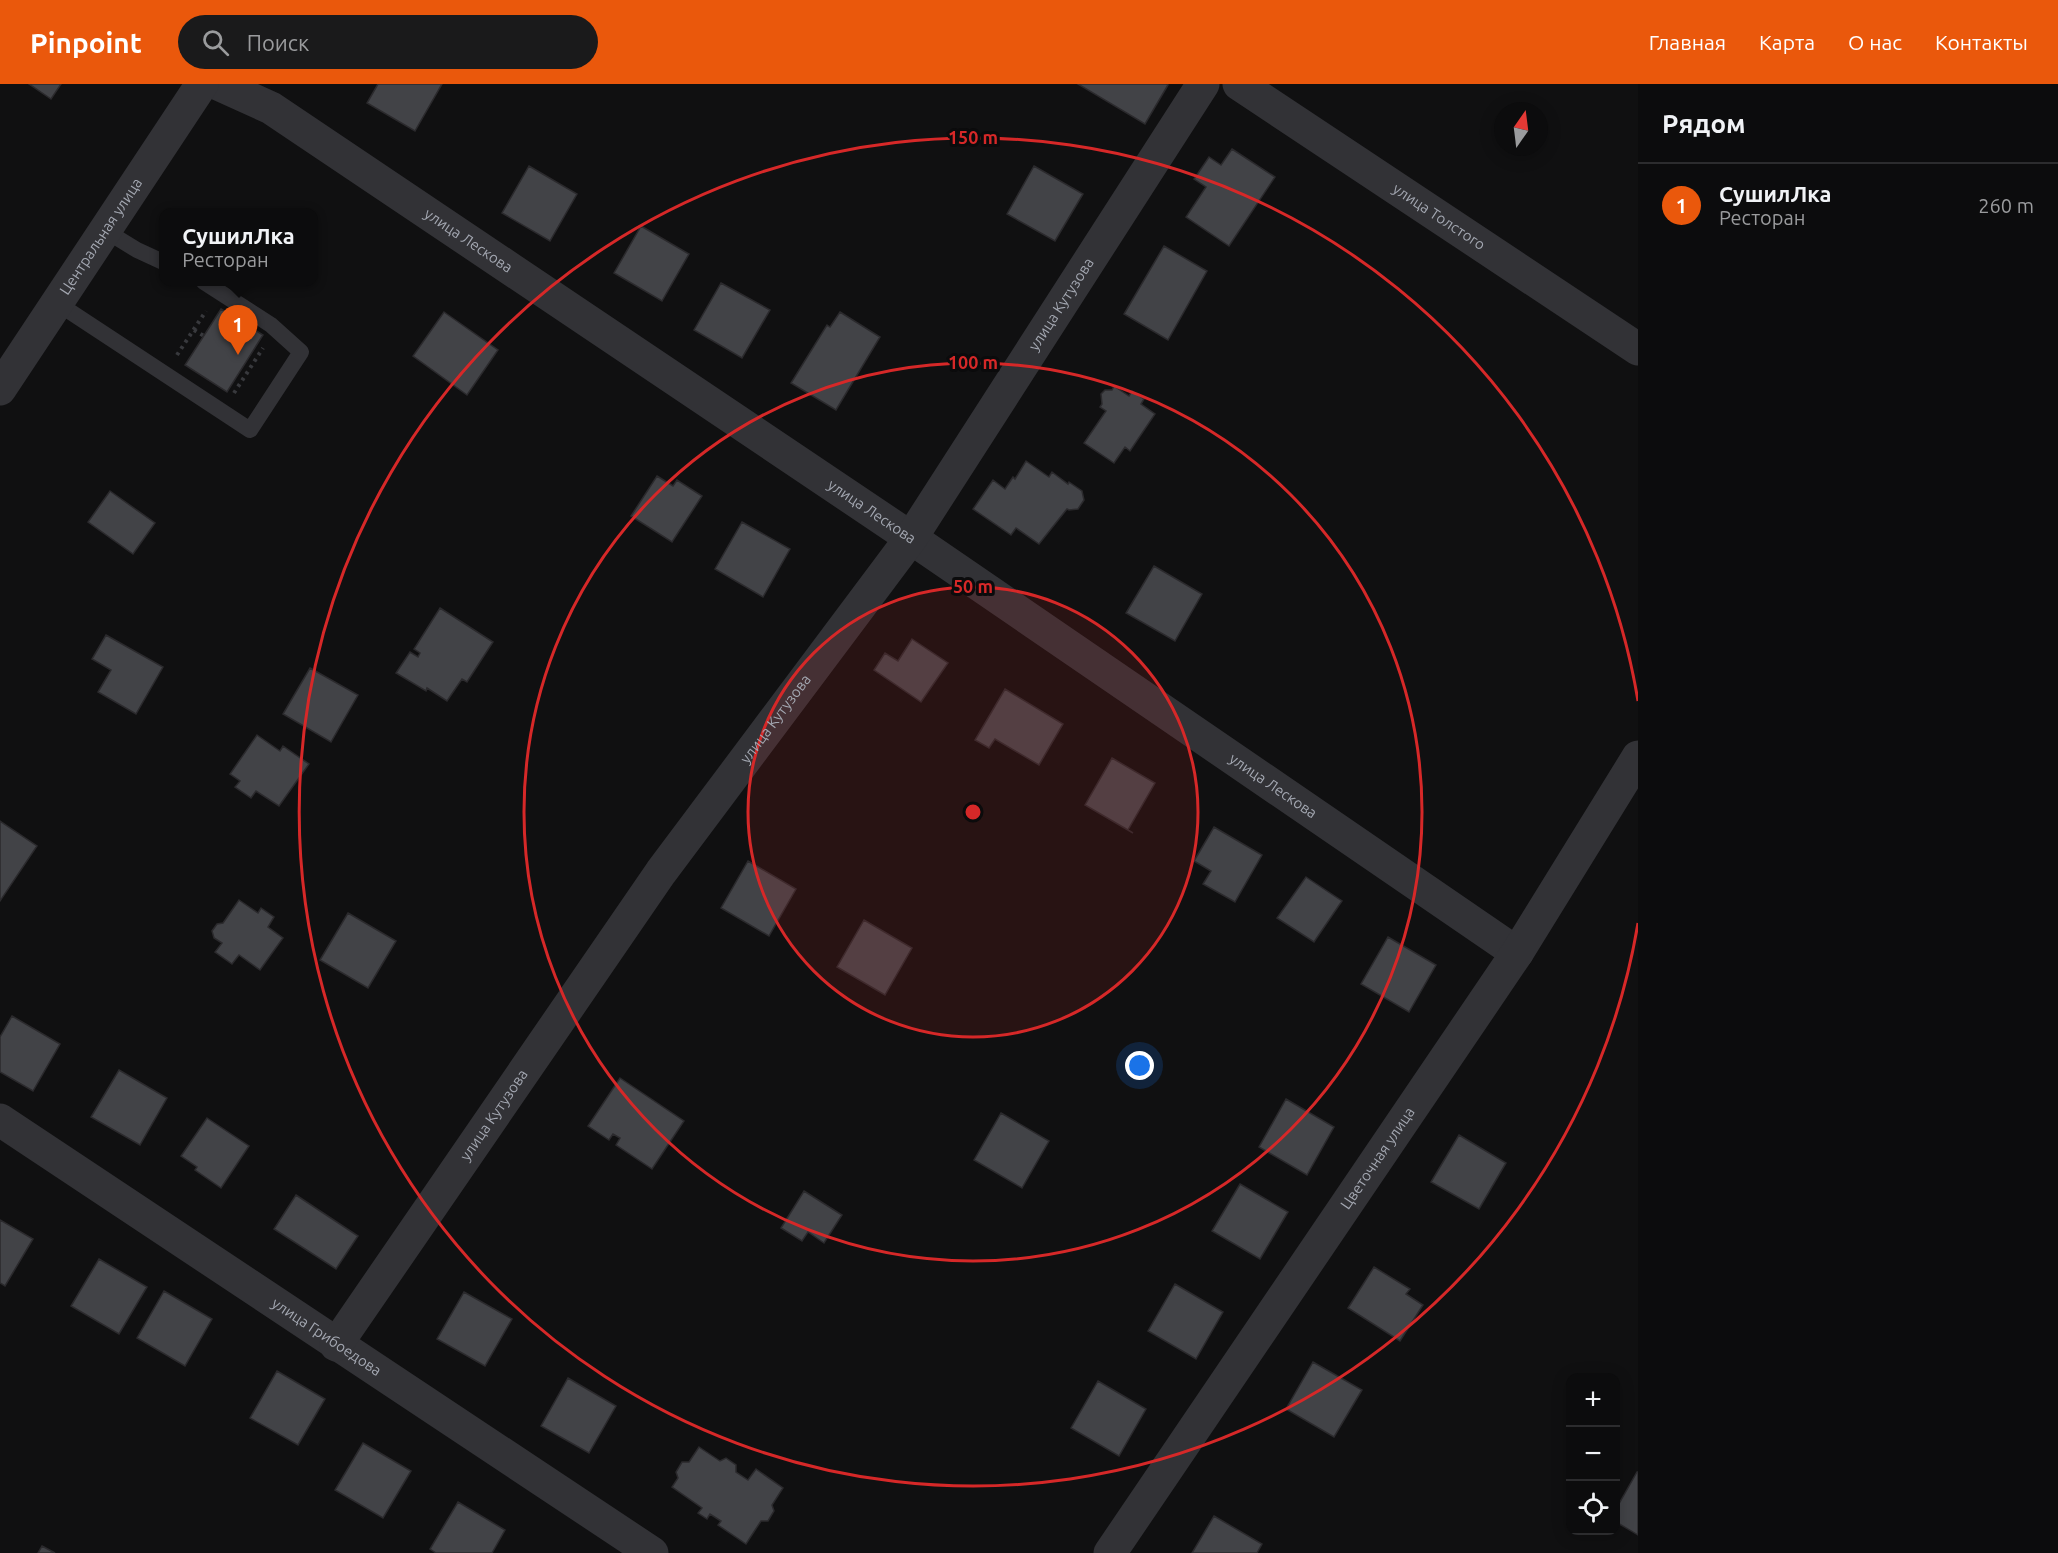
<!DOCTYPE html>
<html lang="ru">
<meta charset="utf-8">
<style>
body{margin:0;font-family:Ubuntu,sans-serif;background:#1a1a1b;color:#f1f3f6}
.controls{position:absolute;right:18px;bottom:18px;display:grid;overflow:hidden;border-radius:12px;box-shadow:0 3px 15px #0003}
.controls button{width:54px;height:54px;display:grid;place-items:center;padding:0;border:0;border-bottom:2px solid #2c2c2e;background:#0c0c0d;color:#f1f3f6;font:30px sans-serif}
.compass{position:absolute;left:1494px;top:18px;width:54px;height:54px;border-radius:50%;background:#0c0c0d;box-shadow:0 3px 15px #0003;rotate:14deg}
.you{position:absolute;left:1140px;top:982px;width:21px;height:21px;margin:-15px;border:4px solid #fff;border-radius:50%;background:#1a73e8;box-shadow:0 0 0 9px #1a73e833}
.badge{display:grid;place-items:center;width:39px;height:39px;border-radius:50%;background:#ea580c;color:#fff;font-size:20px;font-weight:700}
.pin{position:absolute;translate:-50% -50px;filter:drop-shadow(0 2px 3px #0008)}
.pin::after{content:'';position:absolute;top:32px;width:21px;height:18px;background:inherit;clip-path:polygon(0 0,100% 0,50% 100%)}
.popup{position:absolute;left:159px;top:124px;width:159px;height:78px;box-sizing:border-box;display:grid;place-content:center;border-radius:12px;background:#0c0c0d;filter:drop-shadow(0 2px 4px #0005);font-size:20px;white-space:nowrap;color:#9a9b9d}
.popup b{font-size:22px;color:#f1f3f6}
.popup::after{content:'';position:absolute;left:50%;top:100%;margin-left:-12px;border:12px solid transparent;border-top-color:#0c0c0d}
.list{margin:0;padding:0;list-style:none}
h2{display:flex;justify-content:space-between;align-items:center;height:78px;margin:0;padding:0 24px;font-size:26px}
h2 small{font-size:20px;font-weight:400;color:#9a9b9d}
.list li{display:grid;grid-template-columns:39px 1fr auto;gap:18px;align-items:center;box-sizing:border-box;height:84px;padding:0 24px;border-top:2px solid #2c2c2e}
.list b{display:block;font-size:22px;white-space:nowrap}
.list p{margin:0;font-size:20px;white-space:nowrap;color:#9a9b9d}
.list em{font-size:20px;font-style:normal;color:#9a9b9d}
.icon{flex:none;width:33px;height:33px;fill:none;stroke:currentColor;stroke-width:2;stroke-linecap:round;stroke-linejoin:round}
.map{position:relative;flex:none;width:1638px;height:1469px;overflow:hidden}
header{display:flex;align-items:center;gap:36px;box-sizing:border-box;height:84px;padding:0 30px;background:#ea580c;color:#fff}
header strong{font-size:28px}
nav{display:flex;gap:33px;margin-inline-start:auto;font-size:21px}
.search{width:420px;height:54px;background:#1a1a1b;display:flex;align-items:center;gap:15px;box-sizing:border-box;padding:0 21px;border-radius:33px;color:#9a9b9d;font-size:22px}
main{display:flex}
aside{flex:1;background:#0c0c0d}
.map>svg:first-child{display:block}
.building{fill:#424347;stroke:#2b2a2d;stroke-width:1.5}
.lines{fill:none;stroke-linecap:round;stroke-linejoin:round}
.path{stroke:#38393d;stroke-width:4;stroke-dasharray:3 4.5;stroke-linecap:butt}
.service{stroke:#323236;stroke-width:16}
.minor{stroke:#323236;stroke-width:33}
.tertiary{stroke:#323236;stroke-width:33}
.ring{fill:none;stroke:#d62828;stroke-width:3}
.labels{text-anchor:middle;stroke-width:6;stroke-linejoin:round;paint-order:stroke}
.street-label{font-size:15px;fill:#a3a7b1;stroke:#0b0b0c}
.centre{fill:#d62828;stroke:#0b0b0c;stroke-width:3}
.ring-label{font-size:18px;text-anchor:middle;font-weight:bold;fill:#d62828;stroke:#0b0b0c;stroke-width:6;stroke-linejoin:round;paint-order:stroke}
</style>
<header>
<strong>Pinpoint</strong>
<div class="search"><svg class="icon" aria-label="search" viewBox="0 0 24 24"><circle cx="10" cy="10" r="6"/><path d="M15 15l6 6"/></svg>Поиск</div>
<nav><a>Главная</a><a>Карта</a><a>О нас</a><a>Контакты</a></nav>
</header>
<main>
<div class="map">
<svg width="1638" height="1469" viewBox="0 0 1638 1469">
<rect width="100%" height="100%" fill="#101011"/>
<path class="building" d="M29 0H61L51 15Z
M378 0H442L415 47 367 19Z
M1078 0H1166L1168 1 1145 40Z
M1232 65 1275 93 1229 162 1186 133 1206 103 1194 95 1209 73 1221 81Z
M529 82 577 110 550 157 502 129Z
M1034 82 1083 110 1055 157 1007 130Z
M641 142 689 170 662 217 614 189Z
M1164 162 1207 187 1168 256 1124 230Z
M721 199 770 226 742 274 694 246Z
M221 225 263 251 227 308 185 281Z
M444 228 498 266 467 311 413 272Z
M840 228 880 253 836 326 791 299 827 241 830 243Z
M1114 302 1129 312 1132 307 1144 315 1141 320 1155 330 1130 367 1125 363 1114 379 1084 359 1106 327 1100 323 1102 320 1101 310 1105 306H1112Z
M1026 377 1049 393 1052 388 1068 400 1069 398 1082 407 1084 416 1078 425 1069 426 1067 425 1039 460 1016 444 1011 451 973 425 993 396 1005 405 1013 393 1015 395Z
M657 392 673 402 677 396 702 412 672 458 631 432Z
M110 407 155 439 133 470 88 438Z
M742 438 790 465 763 513 715 485Z
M1154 482 1202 510 1175 557 1126 529Z
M440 524 493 558 467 598 462 595 447 617 427 604 426 607 396 589 410 568 418 573 420 569 414 565Z
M106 551 163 583 136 630 98 608 111 586 92 575Z
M912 555 948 579 921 618 874 586 885 569 898 577Z
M310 584 358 611 331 658 283 630Z
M1005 605 1063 640 1039 681 995 655 989 664 975 656Z
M257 651 280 667 283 662 309 680 279 722 256 707 251 714 235 703 240 697 230 690Z
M1112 674 1155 699 1128 746 1133 749 1085 721Z
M0 737 37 762 0 817Z
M1214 743 1262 771 1235 818 1203 800 1211 787 1194 777Z
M748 777 796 805 769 852 721 824Z
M1306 793 1342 817 1314 858 1277 834Z
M239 816 258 829 261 824 274 833 268 843 283 854 260 886 239 871 232 880 215 868 222 859 214 854 212 847 217 840 223 839Z
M348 829 396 857 368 904 320 876Z
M864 836 912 864 885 911 837 883Z
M1388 853 1436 881 1409 928 1361 900Z
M12 932 60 960 33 1007 0 988V953Z
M119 986 167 1014 140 1061 91 1033Z
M620 994 684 1037 652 1085 616 1061 620 1054 613 1050 609 1056 588 1042Z
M1286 1015 1334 1043 1307 1091 1259 1063Z
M1001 1029 1049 1057 1022 1104 974 1076Z
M207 1034 249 1062 221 1104 195 1086 197 1083 181 1072Z
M1459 1051 1506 1079 1479 1125 1431 1098Z
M1240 1100 1288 1128 1260 1175 1212 1147Z
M804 1107 842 1131 824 1159 808 1148 802 1157 781 1144Z
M296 1111 358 1152 336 1185 274 1145Z
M0 1136 33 1155 5 1202 0 1199Z
M99 1175 147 1203 119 1250 71 1222Z
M1374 1183 1410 1205 1406 1210 1423 1221 1400 1257 1348 1224Z
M1175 1200 1223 1228 1196 1275 1148 1247Z
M164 1207 212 1235 185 1282 137 1254Z
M464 1208 512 1235 485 1282 437 1255Z
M1313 1278 1362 1306 1334 1353 1286 1325Z
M277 1287 325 1315 298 1361 250 1334Z
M568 1294 616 1322 589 1369 541 1342Z
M1098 1297 1146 1325 1119 1372 1071 1344Z
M363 1359 411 1387 383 1434 335 1406Z
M699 1363 720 1377 726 1374 736 1381V1388L748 1396 756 1385 783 1404 772 1421 774 1427 768 1437H761L746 1460 718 1441 721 1437 710 1430 707 1435 698 1429 702 1424 672 1403 678 1394 676 1388 682 1378H689Z
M1637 1388H1638V1451L1616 1438V1425Z
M458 1418 505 1446 492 1469H436L430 1465Z
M1214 1432 1262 1460 1257 1469H1192Z
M42 1462 55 1469H38Z"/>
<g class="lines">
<path class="path" d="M194 246 204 252
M177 271 206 227
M234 309 263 264"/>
<path class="service" d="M106 147 137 166 163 178
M57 219 250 346 301 268 271 241 204 198"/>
<g class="minor">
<path id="s1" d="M218 0 271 24 911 454 1517 869"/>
<path id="s2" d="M1239 0 1638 265"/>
<path id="s3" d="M0 1036 652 1469"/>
<path id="s4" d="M336 1261 661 788 911 454 1203 0"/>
<path id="s5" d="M1110 1469 1517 869 1638 673"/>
</g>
<path class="tertiary" id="s6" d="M0 305 202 0"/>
</g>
<circle cx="973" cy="728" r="225" fill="#d62828" fill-opacity=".12"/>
<g class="ring">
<circle cx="973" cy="728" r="225"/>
<circle cx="973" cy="728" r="449"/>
<path d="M1638 839A674 674 0 1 1 1638 617"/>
</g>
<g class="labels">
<g class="street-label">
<text dy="5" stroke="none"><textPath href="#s2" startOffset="240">улица Толстого</textPath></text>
<text dy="5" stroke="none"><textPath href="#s6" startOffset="183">Центральная улица</textPath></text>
<text dy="5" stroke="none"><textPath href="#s1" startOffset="296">улица Лескова</textPath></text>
<text dy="5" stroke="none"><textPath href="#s4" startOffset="1269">улица Кутузова</textPath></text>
<text dy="5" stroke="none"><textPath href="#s1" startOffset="782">улица Лескова</textPath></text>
<text dy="5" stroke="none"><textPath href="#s4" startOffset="765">улица Кутузова</textPath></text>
<text dy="5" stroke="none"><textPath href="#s1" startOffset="1268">улица Лескова</textPath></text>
<text dy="5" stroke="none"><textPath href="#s4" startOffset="279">улица Кутузова</textPath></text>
<text dy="5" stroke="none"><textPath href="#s5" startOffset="477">Цветочная улица</textPath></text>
<text dy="5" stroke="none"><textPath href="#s3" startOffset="392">улица Грибоедова</textPath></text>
</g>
</g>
<circle cx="973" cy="728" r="9" class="centre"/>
<g class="ring-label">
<text x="973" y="60">150 m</text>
<text x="973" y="285">100 m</text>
<text x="973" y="509">50 m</text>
</g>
</svg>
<div class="controls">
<button>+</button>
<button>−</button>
<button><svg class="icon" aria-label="locate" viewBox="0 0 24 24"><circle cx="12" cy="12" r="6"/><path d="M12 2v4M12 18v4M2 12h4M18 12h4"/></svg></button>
</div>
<svg class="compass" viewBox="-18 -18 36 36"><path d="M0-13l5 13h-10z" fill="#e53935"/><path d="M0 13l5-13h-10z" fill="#9a9b9d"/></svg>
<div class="you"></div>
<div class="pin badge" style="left:238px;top:271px">1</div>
<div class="popup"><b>СушилЛка</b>Ресторан</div>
</div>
<aside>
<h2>Рядом<small></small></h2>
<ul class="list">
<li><span class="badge">1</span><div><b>СушилЛка</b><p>Ресторан</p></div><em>260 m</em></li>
</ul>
</aside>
</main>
